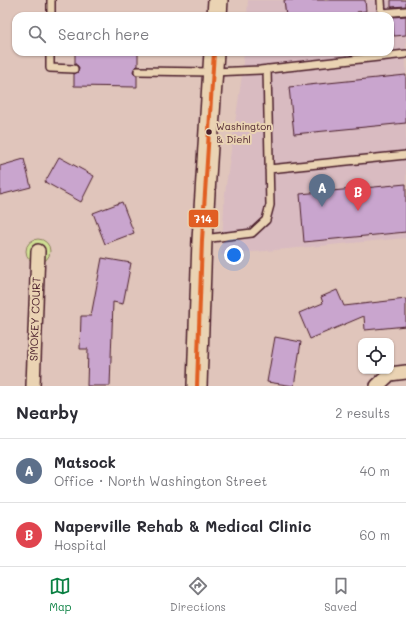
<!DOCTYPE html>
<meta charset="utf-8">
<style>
body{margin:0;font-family:Mali,sans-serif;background:#f7f7f7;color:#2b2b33}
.controls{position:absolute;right:12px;bottom:12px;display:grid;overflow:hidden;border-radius:8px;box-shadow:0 1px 3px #0004}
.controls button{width:36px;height:36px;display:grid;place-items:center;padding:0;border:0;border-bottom:1px solid #e1e1e2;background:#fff;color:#2b2b33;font:20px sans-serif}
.you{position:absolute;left:234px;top:255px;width:14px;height:14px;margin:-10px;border:3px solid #fff;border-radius:50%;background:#1a73e8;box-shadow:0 0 0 6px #1a73e833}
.badge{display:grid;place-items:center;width:26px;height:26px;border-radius:50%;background:#0b8043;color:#fff;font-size:13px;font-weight:700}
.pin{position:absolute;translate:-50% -33px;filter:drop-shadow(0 1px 2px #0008)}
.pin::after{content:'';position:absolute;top:21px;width:14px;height:12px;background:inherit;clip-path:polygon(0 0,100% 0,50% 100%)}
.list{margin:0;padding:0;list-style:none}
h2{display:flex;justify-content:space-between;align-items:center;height:52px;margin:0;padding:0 16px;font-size:17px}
h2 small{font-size:13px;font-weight:400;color:#7c7c81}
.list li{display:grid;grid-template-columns:26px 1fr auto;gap:12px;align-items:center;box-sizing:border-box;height:64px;padding:0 16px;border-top:1px solid #e1e1e2}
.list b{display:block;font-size:15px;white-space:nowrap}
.list p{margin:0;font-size:13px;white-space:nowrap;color:#7c7c81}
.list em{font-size:13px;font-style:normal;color:#7c7c81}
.icon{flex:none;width:22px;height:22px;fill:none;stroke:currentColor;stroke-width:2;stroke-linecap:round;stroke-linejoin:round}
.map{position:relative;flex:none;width:406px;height:386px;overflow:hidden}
.search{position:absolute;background:#fff;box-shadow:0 1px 3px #0004;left:12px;right:12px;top:12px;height:44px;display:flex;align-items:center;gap:10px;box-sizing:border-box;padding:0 14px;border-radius:12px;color:#7c7c81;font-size:15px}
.sheet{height:180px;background:#fff}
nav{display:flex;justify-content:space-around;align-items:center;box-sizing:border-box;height:56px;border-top:1px solid #e1e1e2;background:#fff;font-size:11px;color:#7c7c81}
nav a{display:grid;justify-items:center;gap:2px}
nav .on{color:#0b8043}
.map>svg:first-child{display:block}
.built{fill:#d9bbc1}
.green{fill:#cfdf93;stroke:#8c7f5f}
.building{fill:#c9a5ce;stroke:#4a1f2b}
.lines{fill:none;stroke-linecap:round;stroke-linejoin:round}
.service-casing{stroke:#4a1f2b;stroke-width:10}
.minor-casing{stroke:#4a1f2b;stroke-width:16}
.secondary-casing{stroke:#4a1f2b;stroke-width:22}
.service{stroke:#ead3b3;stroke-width:7}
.minor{stroke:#ead3b3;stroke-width:13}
.secondary{stroke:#ead3b3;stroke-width:19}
.bus-1-casing{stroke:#ead3b3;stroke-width:7}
.bus-1{stroke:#e15e23;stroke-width:4}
.bus-dot{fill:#4a1f2b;stroke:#ead3b3;stroke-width:1.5}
.labels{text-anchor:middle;stroke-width:4;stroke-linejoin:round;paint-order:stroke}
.bus-label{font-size:10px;fill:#4a1f2b;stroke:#ead3b3;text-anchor:start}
.street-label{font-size:11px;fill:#4a1f2b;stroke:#ead3b3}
.line-badge{stroke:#ead3b3;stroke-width:1.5}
.badge-label{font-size:11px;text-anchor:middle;font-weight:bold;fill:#fff}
</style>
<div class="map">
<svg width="406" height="386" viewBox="0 0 406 386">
<rect width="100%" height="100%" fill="#e0c5bb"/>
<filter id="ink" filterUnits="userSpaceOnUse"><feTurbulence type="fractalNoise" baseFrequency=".025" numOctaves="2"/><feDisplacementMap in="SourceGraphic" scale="8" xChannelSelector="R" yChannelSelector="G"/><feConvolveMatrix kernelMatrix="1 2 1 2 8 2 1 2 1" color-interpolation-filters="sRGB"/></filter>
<g filter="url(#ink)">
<path class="built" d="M248 0H406V238L221 255 225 192 241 82 244 52H390V16H247Z"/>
<path class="green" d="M26 251a12 12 0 1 1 24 0a12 12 0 1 1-24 0Z"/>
<path class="building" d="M284 0H365L366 11 357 12V16H286Z
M391 0H406V6L391 7Z
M406 16V35L394 36 392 17Z
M75 52H138V66L135 67 133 71 134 74 137 76V87L74 86V74L78 72 79 69 78 66 75 64Z
M406 75V123L294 134 289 87Z
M59 157 94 176 81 202 45 182Z
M24 159 31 187 0 195V166Z
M406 184V232L304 242 300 194Z
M122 202 134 233 105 244 93 213Z
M102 258 131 263 123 304 113 302 110 386H87L88 349H80L81 316H91Z
M337 290 344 306 406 299V326L365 330 364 316 310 339 299 313 323 303 321 297Z
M275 337 301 342 294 386 267 382Z"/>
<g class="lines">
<defs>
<path id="service" d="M381 0 382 16
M382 13 406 11
M51 16V0
M50 52V68L74 69
M138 71 213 72 260 70 406 54
M269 169 406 155
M203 239 252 233 266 220 270 205 267 69"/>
<path id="minor" d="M33 386 38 251
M377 386 390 374 406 372"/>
<path id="secondary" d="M217 16 218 0
M197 386 202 240 214 52"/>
</defs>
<use href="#service" class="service-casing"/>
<use href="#minor" class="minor-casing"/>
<use href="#secondary" class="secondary-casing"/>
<use href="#service" class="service"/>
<use href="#minor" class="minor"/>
<use href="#secondary" class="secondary"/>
<defs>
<path id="bus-1" d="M197 386 202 240 214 52"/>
</defs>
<use href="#bus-1" class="bus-1-casing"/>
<use href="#bus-1" class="bus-1"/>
</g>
</g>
<circle class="bus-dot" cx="209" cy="132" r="3.5"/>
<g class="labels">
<g class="bus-label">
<text x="216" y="130">Washington<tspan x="216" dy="13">&amp; Diehl</tspan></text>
</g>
<g class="street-label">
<text transform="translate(35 319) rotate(-88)" y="4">SMOKEY COURT</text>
</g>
</g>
<rect class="line-badge" x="188" y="209" width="31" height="19" rx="4" fill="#e15e23"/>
<g class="badge-label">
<text x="203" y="223">714</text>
</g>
</svg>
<div class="controls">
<button><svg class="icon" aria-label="locate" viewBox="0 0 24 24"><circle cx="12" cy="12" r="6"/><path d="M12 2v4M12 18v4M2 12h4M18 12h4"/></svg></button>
</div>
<div class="you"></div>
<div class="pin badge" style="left:322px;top:207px;background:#5c6f8a">A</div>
<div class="pin badge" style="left:358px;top:211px;background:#e0444e">B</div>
<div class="search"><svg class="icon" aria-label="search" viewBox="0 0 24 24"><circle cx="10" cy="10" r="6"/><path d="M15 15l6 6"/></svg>Search here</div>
</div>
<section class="sheet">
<h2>Nearby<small>2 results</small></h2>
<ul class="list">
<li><span class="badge" style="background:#5c6f8a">A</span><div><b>Matsock</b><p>Office · North Washington Street</p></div><em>40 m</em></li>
<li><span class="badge" style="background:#e0444e">B</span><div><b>Naperville Rehab &amp; Medical Clinic</b><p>Hospital</p></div><em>60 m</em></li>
</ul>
</section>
<nav>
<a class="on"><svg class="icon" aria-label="map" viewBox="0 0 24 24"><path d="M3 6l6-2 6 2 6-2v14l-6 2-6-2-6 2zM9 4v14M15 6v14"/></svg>Map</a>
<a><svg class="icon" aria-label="directions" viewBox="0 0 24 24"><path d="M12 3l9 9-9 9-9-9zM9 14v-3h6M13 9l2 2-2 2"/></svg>Directions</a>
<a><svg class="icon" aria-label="saved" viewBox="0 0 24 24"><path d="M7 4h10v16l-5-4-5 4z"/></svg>Saved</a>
</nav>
